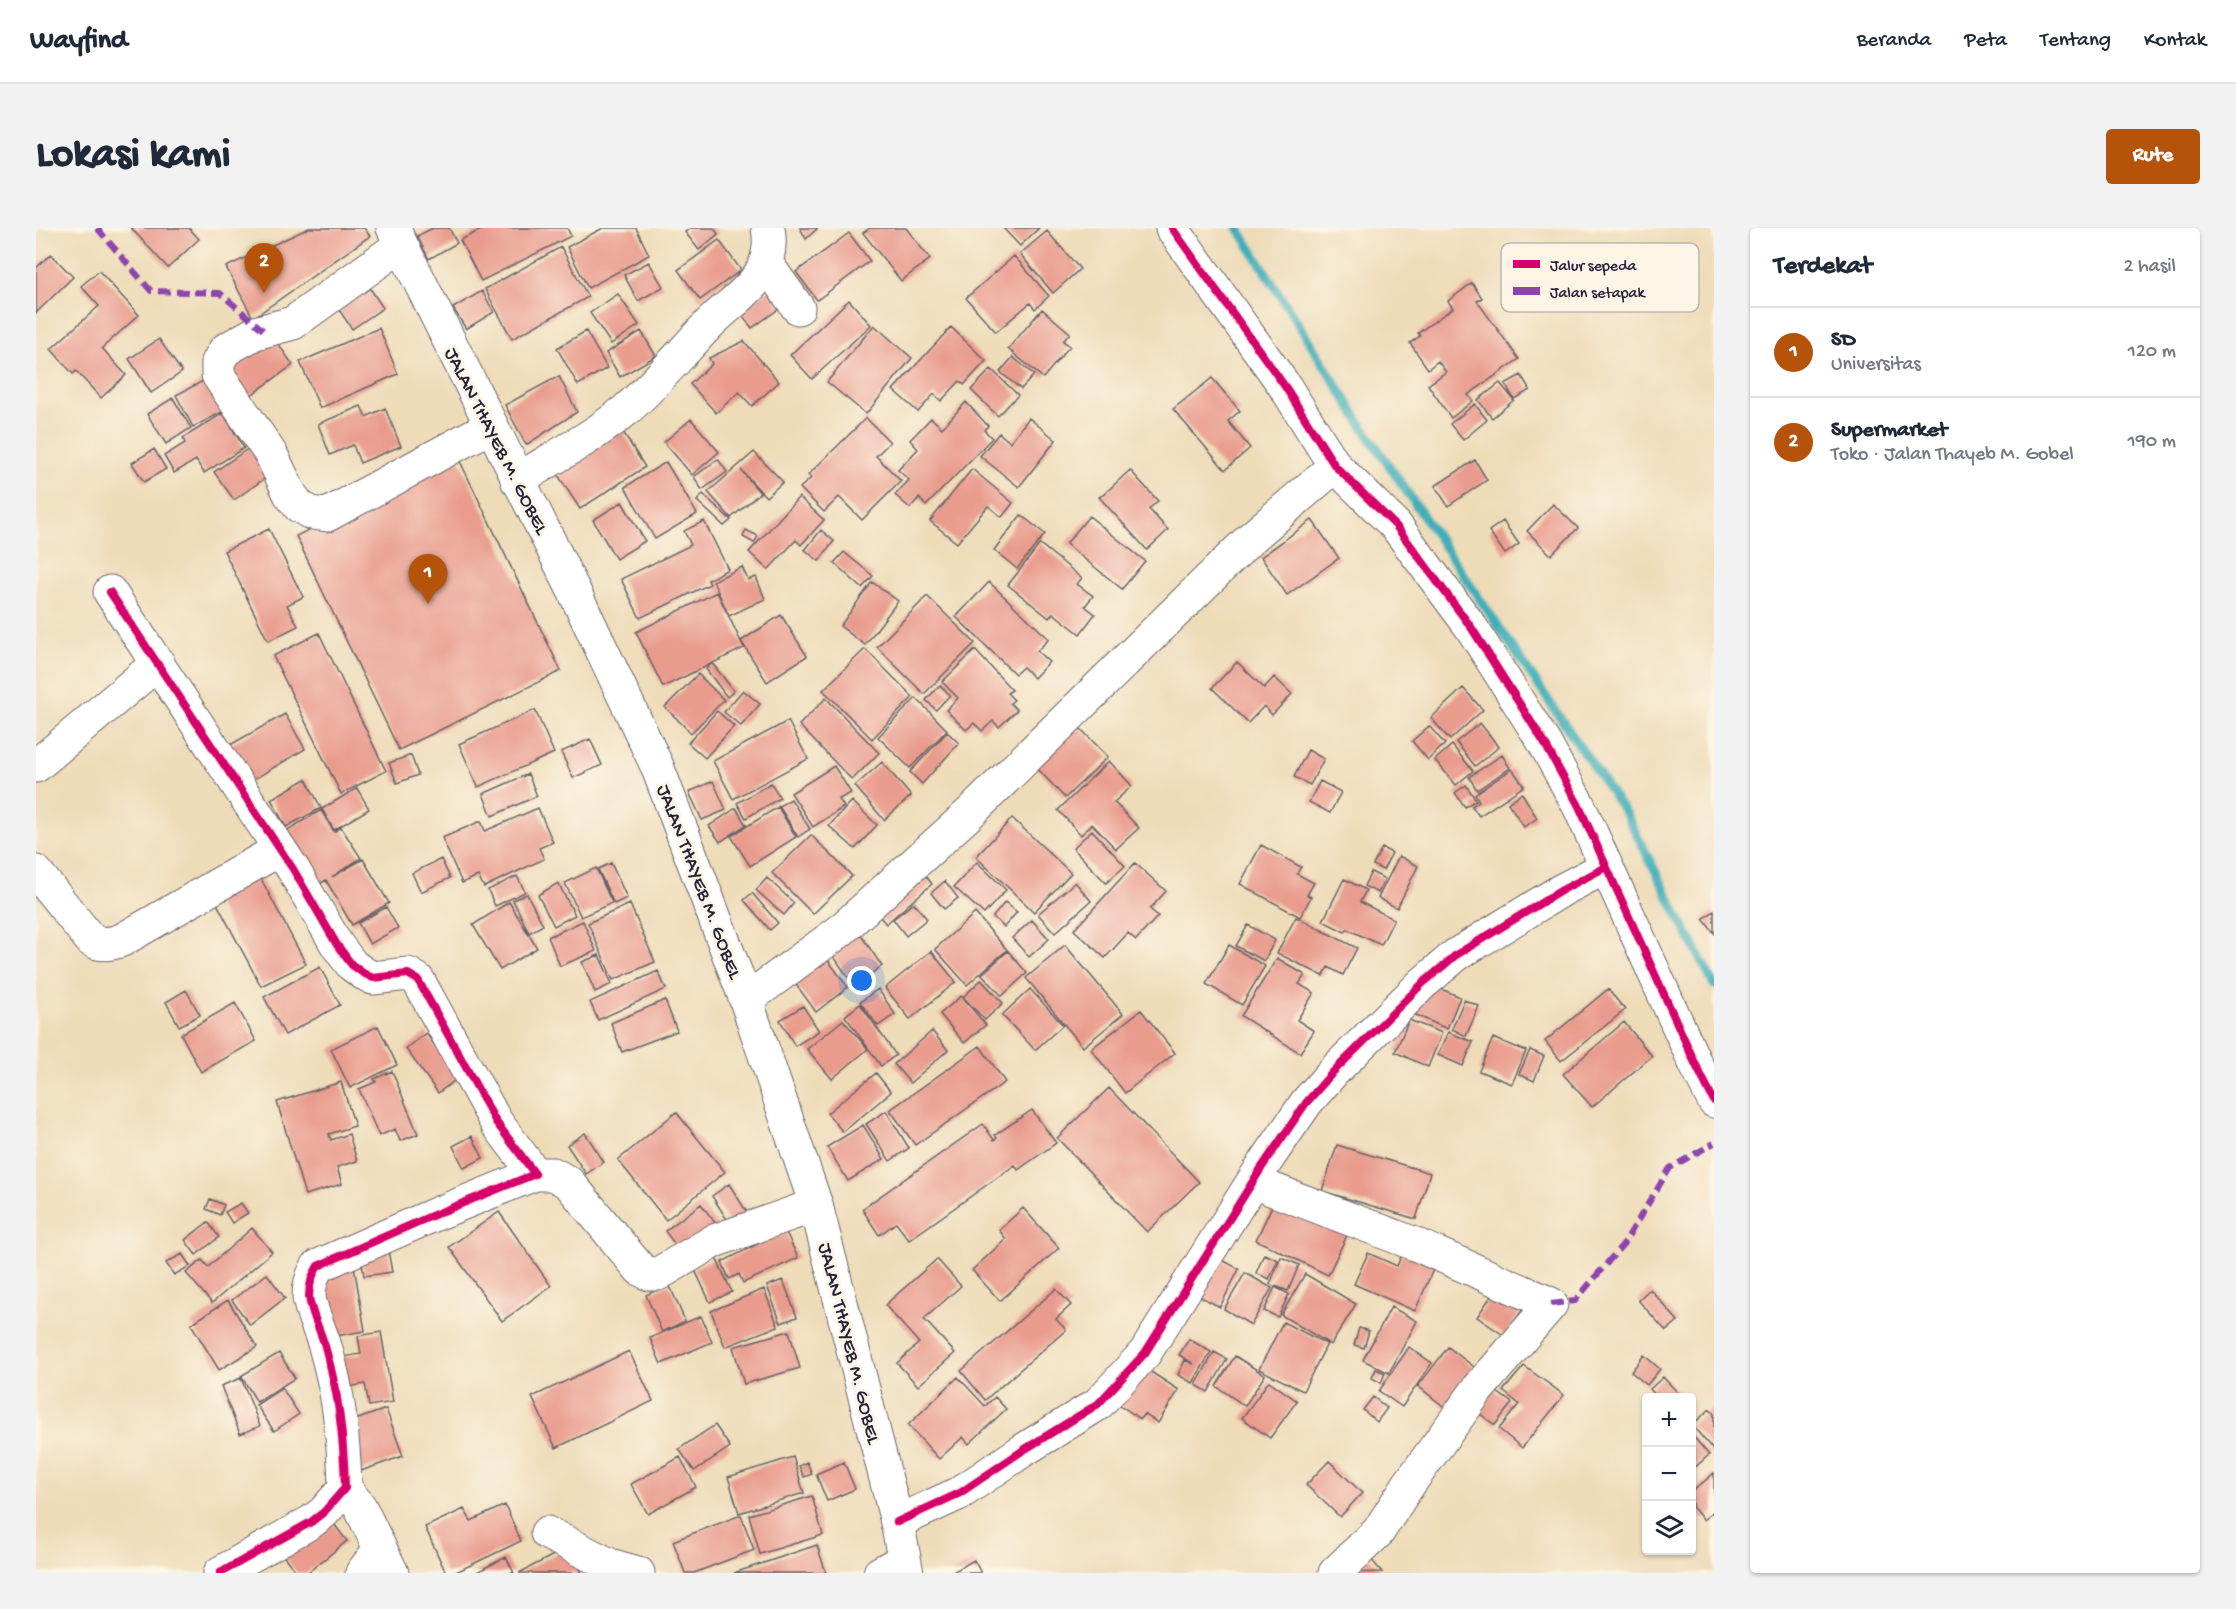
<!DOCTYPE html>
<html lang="id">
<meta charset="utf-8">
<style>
body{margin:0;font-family:"Gochi Hand",sans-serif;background:#f2f2f3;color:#1f2937}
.controls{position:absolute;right:18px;bottom:18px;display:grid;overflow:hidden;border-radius:6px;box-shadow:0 2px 4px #0004}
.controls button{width:54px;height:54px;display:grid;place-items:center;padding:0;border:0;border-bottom:2px solid #e0e1e3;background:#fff;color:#1f2937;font:30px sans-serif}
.you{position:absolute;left:826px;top:753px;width:21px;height:21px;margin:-15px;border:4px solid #fff;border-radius:50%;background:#1a73e8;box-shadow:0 0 0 9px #1a73e833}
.badge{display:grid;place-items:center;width:39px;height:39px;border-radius:50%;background:#b45309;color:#fff;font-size:20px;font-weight:700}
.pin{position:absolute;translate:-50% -50px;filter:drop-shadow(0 2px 3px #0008)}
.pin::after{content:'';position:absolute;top:32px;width:21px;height:18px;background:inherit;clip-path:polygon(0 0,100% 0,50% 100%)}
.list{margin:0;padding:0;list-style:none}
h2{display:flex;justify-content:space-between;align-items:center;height:78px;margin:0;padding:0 24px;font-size:26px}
h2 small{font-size:20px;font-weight:400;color:#747a83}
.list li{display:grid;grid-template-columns:39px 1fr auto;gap:18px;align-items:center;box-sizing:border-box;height:90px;padding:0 24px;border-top:2px solid #e0e1e3}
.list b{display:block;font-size:22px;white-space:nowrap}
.list p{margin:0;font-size:20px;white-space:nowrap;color:#747a83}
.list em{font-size:20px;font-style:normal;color:#747a83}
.icon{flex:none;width:33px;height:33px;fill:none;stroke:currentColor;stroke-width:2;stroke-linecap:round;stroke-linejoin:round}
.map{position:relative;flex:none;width:1678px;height:1345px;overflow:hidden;border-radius:6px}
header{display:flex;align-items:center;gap:36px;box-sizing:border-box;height:84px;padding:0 30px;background:#fff;border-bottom:2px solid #e0e1e3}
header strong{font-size:28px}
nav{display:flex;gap:33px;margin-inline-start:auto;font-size:21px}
.intro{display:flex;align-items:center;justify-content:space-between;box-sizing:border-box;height:144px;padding:0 36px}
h1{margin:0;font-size:42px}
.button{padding:15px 27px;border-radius:6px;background:#b45309;color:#fff;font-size:21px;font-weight:700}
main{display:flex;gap:36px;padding:0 36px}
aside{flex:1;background:#fff;border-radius:6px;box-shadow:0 2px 4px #0004}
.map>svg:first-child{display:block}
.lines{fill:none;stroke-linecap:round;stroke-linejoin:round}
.stream{stroke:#3fafb9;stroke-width:9}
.building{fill:#e99c8e}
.street-casing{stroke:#696367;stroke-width:35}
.secondary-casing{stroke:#696367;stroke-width:35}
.primary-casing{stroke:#696367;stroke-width:35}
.street{stroke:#fff;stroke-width:33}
.secondary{stroke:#fff;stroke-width:33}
.primary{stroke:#fff;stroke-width:33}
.quiet{stroke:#8e44ad;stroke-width:6;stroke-dasharray:12 6;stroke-linecap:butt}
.cycleway-casing{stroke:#fcf5e5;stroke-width:11}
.cycleway{stroke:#d6006c;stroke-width:8}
.labels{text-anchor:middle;stroke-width:6;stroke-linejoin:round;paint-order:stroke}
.street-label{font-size:20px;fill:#22223b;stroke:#fcf5e5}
.key{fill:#fcf5e5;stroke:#bbb6b2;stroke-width:1.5}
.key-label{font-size:16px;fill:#22223b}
</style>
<header>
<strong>Wayfind</strong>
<nav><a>Beranda</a><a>Peta</a><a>Tentang</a><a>Kontak</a></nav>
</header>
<div class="intro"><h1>Lokasi kami</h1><a class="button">Rute</a></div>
<main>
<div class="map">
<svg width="1678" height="1345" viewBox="0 0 1678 1345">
<rect width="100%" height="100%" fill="#fcf5e5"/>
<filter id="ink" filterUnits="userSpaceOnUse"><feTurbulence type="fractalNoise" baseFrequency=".0167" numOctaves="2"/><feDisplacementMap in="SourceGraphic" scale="12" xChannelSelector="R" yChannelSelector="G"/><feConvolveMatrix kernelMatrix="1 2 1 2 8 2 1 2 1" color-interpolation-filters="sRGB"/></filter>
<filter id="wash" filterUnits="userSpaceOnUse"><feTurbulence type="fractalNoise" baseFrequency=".008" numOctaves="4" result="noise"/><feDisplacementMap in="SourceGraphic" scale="24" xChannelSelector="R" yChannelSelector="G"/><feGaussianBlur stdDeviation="1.35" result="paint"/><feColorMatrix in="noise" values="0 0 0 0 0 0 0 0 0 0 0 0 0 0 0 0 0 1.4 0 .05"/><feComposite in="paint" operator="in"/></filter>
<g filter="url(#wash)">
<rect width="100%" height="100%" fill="#eedcb9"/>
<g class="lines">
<path class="stream" d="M1202 0 1327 199 1591 588 1678 757"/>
</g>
<g id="blocks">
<path class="building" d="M95 0H153L163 11 132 40Z
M273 0H328L334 8 217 90 190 39Z
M397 0H413L421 15 393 31 381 8Z
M449 0H531L535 8 445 53 424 12Z
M567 0H600L613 27 552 60 531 19Z
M654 0H678L682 6 663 22 649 4Z
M764 0H782L770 11Z
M834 0H870L894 31 865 53 827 5Z
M967 0H1003L984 18Z
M1011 3 1044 41 1017 65 984 26Z
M813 5 834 33 781 72 760 44Z
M683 12 705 42 664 72 642 42Z
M525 19 552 69 476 111 449 61Z
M15 26 37 49 0 85V40Z
M978 28 1013 68 999 81 994 75 960 104 930 70Z
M613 34 627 59 602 73 588 47Z
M63 43 103 87 66 120 90 147 65 170 40 143 37 146 15 121 63 78 45 58Z
M326 48 347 80 316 101 295 70Z
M1436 55 1446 70 1441 73 1483 131 1432 167 1437 173 1415 190 1392 157 1410 144 1402 133 1392 141 1374 115 1384 108 1382 105 1417 80 1412 73Z
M735 59 744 80 716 100 704 85Z
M446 63 458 84 430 101 417 80Z
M582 66 603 97 575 116 554 85Z
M813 72 835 97 776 151 754 127Z
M1006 81 1034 105 1027 113 1034 118 1007 150 972 121Z
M838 97 876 130 830 186 791 154Z
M915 99 950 133 928 157 924 153 905 173 898 166 882 184 857 162Z
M343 100 362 146 284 180 264 134Z
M550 103 571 140 542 157 521 120Z
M605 103 620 128 584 149 570 125Z
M236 107 257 137 211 170 189 140Z
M123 111 146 144 115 165 93 131Z
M708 113 743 154 716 178 703 164 680 185 654 156 676 136 673 130Z
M977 129 998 147 985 161 964 144Z
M955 141 982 167 962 188 935 162Z
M1485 147 1494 162 1478 171 1469 156Z
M523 148 541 184 490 217 469 177Z
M173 150 190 182 157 199 140 167Z
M1176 150 1204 183 1192 193 1214 220 1189 242 1137 181Z
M1464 155 1478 172 1456 190 1442 172Z
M137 170 155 200 130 216 111 186Z
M930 174 952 198 948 202 956 210 890 278 883 270 874 280 859 267 873 252 862 242 882 221 874 212 895 190 906 200Z
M1439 176 1451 192 1427 212 1414 196Z
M325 178 330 189 349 180 365 218 324 235 317 217 294 227 282 196Z
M187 185 208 220 168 245 160 232 138 245 128 228 149 215 147 210Z
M830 190 854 214 840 228 865 253 826 292 803 269 788 284 764 260 775 250 772 247Z
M993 190 1020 212 983 259 944 228 963 205 974 214Z
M655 191 683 224 656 247 628 214Z
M584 199 609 239 544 281 518 241Z
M219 216 238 244 198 272 178 244Z
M118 221 130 241 108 254 96 235Z
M718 224 747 254 730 269 705 242 724 265 695 290 672 264Z
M422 229 525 443 363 522 260 308Z
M682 231 691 244 666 262 658 249Z
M1439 232 1451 252 1412 278 1399 258Z
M630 234 661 286 619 311 589 259Z
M936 241 977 275 966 289 952 278 921 315 894 293Z
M1094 242 1122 273 1113 281 1132 302 1111 322 1063 269 1067 267Z
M667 266 695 292 688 298 661 273Z
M763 269 788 292 765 317 760 312 732 342 713 324Z
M586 274 609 313 580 331 557 292Z
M1517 276 1542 300 1515 327 1491 303Z
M985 287 1009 306 981 341 958 322Z
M1053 288 1109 333 1086 361 1030 316Z
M1276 292 1303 330 1251 367 1225 329Z
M668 293 692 341 672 352 674 356 604 390 585 351 655 317 648 303Z
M1467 293 1483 316 1469 326 1453 303Z
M233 301 267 369 251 377 262 398 232 413 188 323Z
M710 302 722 308 718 315 707 309Z
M785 302 798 313 783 333 769 322Z
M1004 316 1046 350 1041 356 1057 368 1049 378 1059 386 1044 406 1017 385 1013 390 972 357Z
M808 324 837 348 826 360 798 335Z
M706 339 712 352 720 349 729 371 693 388 677 353Z
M836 354 862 373 829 417 804 398Z
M953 354 1013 411 1001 423 1013 434 998 450 987 439 979 446 920 389Z
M681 364 708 420 627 459 600 404Z
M891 368 939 415 888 466 841 419Z
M745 387 771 428 731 454 705 413Z
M283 405 350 543 305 566 237 428Z
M829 421 877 469 836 511 787 462Z
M939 422 976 462 971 465 978 472 974 475 981 482 963 499 957 493 946 503 938 495 930 502 910 482 922 470 906 454Z
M1201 434 1228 460 1238 449 1256 466 1236 487 1228 478 1212 495 1176 460Z
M676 435 698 463 691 469 670 441Z
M662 446 688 472 655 505 629 479Z
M904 457 914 467 900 482 890 472Z
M1427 460 1447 482 1414 512 1395 490Z
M707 462 724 476 705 498 688 484Z
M790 470 843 525 816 552 763 497Z
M880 470 911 502 874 540 842 509Z
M499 482 518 525 442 559 423 516Z
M681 483 698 498 669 530 652 515Z
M249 486 269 521 215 553 194 517Z
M752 493 772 531 697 571 677 533Z
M1444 495 1463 519 1439 538 1420 514Z
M1042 498 1072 529 1029 570 999 538Z
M1393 498 1409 516 1392 532 1376 513Z
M911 504 923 515 886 556 874 544Z
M554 511 566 537 537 550 525 524Z
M1416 517 1437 543 1420 557 1399 532Z
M1272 522 1288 531 1274 557 1258 549Z
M375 527 382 547 361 555 353 535Z
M1466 527 1474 540 1441 562 1433 549Z
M1073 533 1096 558 1078 574 1103 600 1080 621 1056 596 1045 607 1022 582Z
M846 534 875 568 848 592 819 558Z
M798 538 815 565 803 571 808 579 777 599 755 565Z
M1476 541 1488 558 1443 588 1436 578 1443 573 1439 566Z
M492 546 501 568 456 588 447 566Z
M270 551 285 580 250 599 235 571Z
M677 553 690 582 666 592 653 564Z
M1284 553 1305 564 1294 585 1273 574Z
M735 555 744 570 710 590 701 575Z
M1430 557 1440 572 1429 579 1419 565Z
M321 560 333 581 298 602 286 581Z
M1486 565 1501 590 1488 599 1472 575Z
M755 571 774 601 762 609 743 578Z
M816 573 841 597 819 621 793 598Z
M742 579 760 609 714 638 695 608Z
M502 580 517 614 503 620 508 631 448 659 442 648 426 655 406 610 445 593 449 603Z
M700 580 710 597 684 614 673 598Z
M285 582 298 604 305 599 325 630 296 649 327 631 353 675 316 697 290 652 282 657 250 603Z
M976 590 1035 645 998 684 940 629Z
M1056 602 1089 638 1070 655 1037 620Z
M775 607 816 648 777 686 736 645Z
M1225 617 1265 639 1261 646 1278 655 1271 667 1275 669 1264 689 1204 656Z
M1346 620 1356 625 1347 642 1337 637Z
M1363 628 1382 638 1361 680 1342 670Z
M405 631 414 650 385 664 376 645Z
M941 634 970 662 948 686 918 659Z
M575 635 591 670 578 676 562 641Z
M1099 635 1130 663 1114 681 1122 688 1100 712 1092 705 1069 730 1038 702Z
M881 636 896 656 850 696 834 677Z
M560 640 576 675 545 689 529 655Z
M1335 644 1349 651 1342 665 1328 658Z
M223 647 270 736 225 758 178 670Z
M481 648 489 664 459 678 452 662Z
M731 650 758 675 748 687 720 662Z
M1308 651 1330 662 1324 674 1358 691 1345 717 1311 701 1309 704 1287 693Z
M909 653 922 670 908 681 895 665Z
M1039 654 1055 673 1019 705 1002 686Z
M522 655 539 687 518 698 502 667Z
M716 665 742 695 734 702 708 672Z
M491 666 507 697 493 705 477 672Z
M473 674 501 720 464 742 437 697Z
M969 674 981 684 968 699 957 689Z
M878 675 891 691 870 708 857 691Z
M594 676 619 734 577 752 552 695Z
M350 679 362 700 334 716 322 695Z
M1678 683V705L1667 691Z
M939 685 971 722 931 757 899 721Z
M1260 689 1321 720 1307 747 1292 739 1287 748 1241 725Z
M996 692 1013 711 993 729 976 710Z
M547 693 560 723 524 738 512 709Z
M1212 697 1239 712 1228 733 1200 718Z
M820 700 846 738 818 758 792 720Z
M1029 717 1087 786 1047 819 990 750Z
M1193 717 1229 738 1206 777 1170 756Z
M895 723 920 754 874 791 849 760Z
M972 723 991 745 966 768 946 746Z
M563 727 576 756 559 764 546 734Z
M788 727 812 759 780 784 756 751Z
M1241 730 1269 747 1263 756 1278 765 1261 792 1278 803 1264 825 1205 788Z
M284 739 304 777 249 807 228 769Z
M622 743 630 761 562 792 554 774Z
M945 752 967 775 949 792 927 769Z
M1389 754 1424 769 1411 801 1376 785Z
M842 761 859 786 842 798 824 774Z
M994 761 1027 797 999 822 966 787Z
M1572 761 1589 782 1525 833 1509 813Z
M150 762 164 787 143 798 130 774Z
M925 768 950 797 928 815 904 786Z
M629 772 641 803 586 824 575 795Z
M1428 772 1443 778 1430 808 1416 801Z
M199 775 220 813 165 844 145 806Z
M824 776 860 827 845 838 809 788Z
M767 778 783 803 759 818 744 792Z
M1105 782 1139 825 1089 865 1055 821Z
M807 792 832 821 796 851 771 821Z
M1373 792 1406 805 1392 839 1359 824Z
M1588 794 1616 828 1556 879 1527 846Z
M342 798 361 837 314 860 295 821Z
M896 803 912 822 874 855 858 836Z
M1412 804 1437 814 1427 838 1402 827Z
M390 805 422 850 402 865 370 821Z
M1457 810 1490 823 1476 856 1443 843Z
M944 818 969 854 879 917 854 882Z
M1494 822 1508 828 1498 853 1483 846Z
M356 843 382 906 364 913 359 901 343 908 323 861 340 854 338 851Z
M840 845 855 864 807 904 791 885Z
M305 854 319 898 293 906 295 912 313 906 321 933 301 939 306 956 269 967 241 874Z
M1073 860 1163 954 1111 1004 1021 910Z
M996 882 1020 915 982 942 979 937 873 1012 860 995 843 1007 826 981 947 896 958 912 961 910 959 907Z
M850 883 873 920 854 933 830 896Z
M640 884 689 944 630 992 582 932Z
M827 897 848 931 812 953 791 919Z
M549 905 568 934 550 946 531 917Z
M436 908 447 930 428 940 417 918Z
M1301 917 1394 945 1380 991 1286 963Z
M693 956 712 986 695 998 676 968Z
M174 971 188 977 184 987 170 981Z
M205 975 212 985 196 995 189 984Z
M665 976 683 1000 647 1028 629 1003Z
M1237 976 1315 999 1292 1047 1220 1012Z
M987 980 1023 1020 964 1073 936 1042 970 1011 963 1002Z
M463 984 515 1058 466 1093 413 1019Z
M172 994 183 1009 160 1027 149 1012Z
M216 1000 236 1024 176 1075 150 1045 166 1032 172 1039Z
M749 1002 762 1030 707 1055 703 1046 693 1051 686 1034Z
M1371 1014 1403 1028 1379 1083 1318 1056 1332 1025 1361 1038Z
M351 1017 356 1044 328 1048 324 1022Z
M146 1026 154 1038 138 1047 130 1035Z
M1228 1026 1242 1032 1233 1051 1220 1045Z
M1181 1029 1203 1041 1184 1079 1161 1067Z
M1245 1029 1263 1037 1252 1063 1234 1056Z
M680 1030 696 1064 674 1074 658 1040Z
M901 1031 925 1058 888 1091 919 1125 882 1158 861 1135 883 1115 849 1077Z
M317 1032 329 1103 294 1109 283 1038Z
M1209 1045 1236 1060 1215 1097 1188 1081Z
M231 1046 249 1070 214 1097 196 1072Z
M1269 1046 1320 1076 1295 1117 1245 1087Z
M747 1052 761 1089 745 1095 731 1058Z
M633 1056 649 1093 626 1104 610 1067Z
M1239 1059 1253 1066 1242 1089 1228 1083Z
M1461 1059 1489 1078 1469 1108 1441 1089Z
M728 1061 742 1098 689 1119 675 1083Z
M1020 1061 1035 1077 1020 1091 1030 1102 949 1172 925 1143Z
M1614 1061 1642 1093 1630 1103 1602 1072Z
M192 1072 221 1119 183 1142 155 1096Z
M1355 1079 1381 1093 1353 1145 1327 1132Z
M665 1088 676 1114 625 1136 614 1110Z
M1247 1094 1291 1116 1267 1163 1223 1141Z
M1323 1100 1333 1103 1328 1120 1318 1117Z
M753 1103 764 1140 708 1156 697 1119Z
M345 1104 357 1174 333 1178 329 1156 300 1161 295 1131 325 1126 322 1108Z
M1153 1111 1175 1124 1157 1155 1142 1147 1149 1132 1158 1136 1143 1127Z
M1373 1119 1396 1135 1366 1179 1343 1163Z
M1412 1119 1447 1146 1416 1185 1382 1158Z
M593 1123 617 1173 520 1220 496 1169Z
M1178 1124 1191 1131 1172 1164 1160 1157Z
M243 1125 259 1150 221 1174 205 1148Z
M1608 1127 1624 1141 1611 1157 1595 1144Z
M1199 1128 1229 1147 1209 1178 1180 1158Z
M1101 1135 1143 1162 1122 1195 1108 1186 1104 1191 1077 1172Z
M1488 1138 1528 1167 1486 1220 1463 1201 1483 1176 1467 1163Z
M1340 1141 1349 1145 1345 1155 1336 1150Z
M922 1149 949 1178 959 1169 970 1181 933 1216 927 1209 903 1231 872 1197Z
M1627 1149 1647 1170H1622L1614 1161Z
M205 1150 224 1198 204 1206 185 1158Z
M1233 1153 1261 1173 1234 1210 1206 1190Z
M1453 1158 1476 1175 1459 1197 1436 1180Z
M246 1160 263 1186 238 1203 220 1177Z
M1337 1169 1351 1180 1341 1194 1327 1182Z
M350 1181 367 1228 322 1244 305 1197Z
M1674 1181 1678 1186V1223L1656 1197Z
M679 1197 694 1219 658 1243 643 1221Z
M1656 1207 1673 1227 1656 1242Z
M644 1229 660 1259 612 1286 595 1256Z
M757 1229 768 1265 703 1285 692 1249Z
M1293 1233 1326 1265 1304 1289 1270 1257Z
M771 1234 776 1246 768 1249 763 1238Z
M808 1234 819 1261 791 1273 780 1246Z
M1678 1245V1283L1667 1292 1656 1278V1264Z
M776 1268 787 1307 724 1326 713 1287Z
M469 1277 485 1313 418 1345H410L389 1299 428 1281 435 1293Z
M289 1284 311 1313 271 1345H261L242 1321Z
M705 1287 718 1322 658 1345H649L637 1313Z
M781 1317 790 1345H698Z
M533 1319 546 1345H483Z
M470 1329 478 1345H439Z
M1333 1329 1346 1344 1316 1345Z
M938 1332 945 1345H915Z"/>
</g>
</g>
<g filter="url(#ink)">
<use href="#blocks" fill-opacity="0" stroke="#696367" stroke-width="1.5"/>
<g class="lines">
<defs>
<path id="street" d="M365 17 257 95 219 105 189 122 182 134V147L236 228 254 266 263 278 275 285 291 287 455 198
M730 35 762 80
M481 252C517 230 557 209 590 182 620 156 646 124 673 96 702 67 741 49 732 0
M74 364 257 641 301 717 316 737 327 745 337 750 372 746 382 752 460 894 499 946 400 986 282 1038C276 1047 273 1058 273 1069 275 1086 286 1105 290 1122 303 1166 308 1215 309 1260L288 1284 275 1294 184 1345
M0 538 122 435
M0 644 55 712C65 718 75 716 86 712L244 621
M710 772 804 703 933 586 1214 311 1299 238
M499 946H517L533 955 604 1041 613 1046H622L678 1013 780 977
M1217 954 1379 1016 1515 1076 1442 1161 1373 1256 1342 1304 1299 1345
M309 1260 324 1279 356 1345
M861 1294 924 1265 986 1223 1062 1176 1109 1125 1226 939 1270 875 1297 844 1386 756 1420 727 1526 662 1570 639
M511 1305 574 1337 602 1345
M326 1345 344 1321
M844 1345 868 1332"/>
<path id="secondary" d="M1136 0 1250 160 1299 238 1360 298 1435 399 1509 516 1543 578 1659 835 1678 873"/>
<path id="primary" d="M357 0 538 363 621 538 710 772 780 977 861 1294 871 1345"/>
</defs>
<use href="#street" class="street-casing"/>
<use href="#secondary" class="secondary-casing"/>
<use href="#primary" class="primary-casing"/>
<use href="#street" class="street"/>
<use href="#secondary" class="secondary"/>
<use href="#primary" class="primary"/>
<path class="quiet" d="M61 0 115 63 184 65 227 102
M1515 1076 1539 1073 1588 1015 1634 940 1678 915"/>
<defs>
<path id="cycleway" d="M1136 0 1250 160 1299 238 1360 298 1435 399 1509 516 1543 578 1659 835 1678 873
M74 364 257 641 301 717 316 737 327 745 337 750 372 746 382 752 460 894 499 946 400 986 282 1038C276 1047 273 1058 273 1069 275 1086 286 1105 290 1122 303 1166 308 1215 309 1260L288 1284 275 1294 184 1345
M861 1294 924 1265 986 1223 1062 1176 1109 1125 1226 939 1270 875 1297 844 1386 756 1420 727 1526 662 1570 639"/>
</defs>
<use href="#cycleway" class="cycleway-casing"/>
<use href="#cycleway" class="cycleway"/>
</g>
</g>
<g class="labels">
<g class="street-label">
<text transform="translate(462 212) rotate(63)" y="7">JALAN THAYEB M. GOBEL</text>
<text transform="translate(665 653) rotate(69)" y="7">JALAN THAYEB M. GOBEL</text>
<text transform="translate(815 1115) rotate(76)" y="7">JALAN THAYEB M. GOBEL</text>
</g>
</g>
<rect x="1465" y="15" width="198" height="69" rx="9" class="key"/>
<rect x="1477" y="32" width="27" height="8" fill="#d6006c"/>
<rect x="1477" y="59" width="27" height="8" fill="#8e44ad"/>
<g class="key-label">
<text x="1514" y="42">Jalur sepeda</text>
<text x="1514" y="69">Jalan setapak</text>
</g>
</svg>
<div class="controls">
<button>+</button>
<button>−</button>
<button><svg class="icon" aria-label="layers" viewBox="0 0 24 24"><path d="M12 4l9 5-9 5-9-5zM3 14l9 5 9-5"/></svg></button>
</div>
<div class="you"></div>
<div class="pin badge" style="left:392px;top:376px">1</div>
<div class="pin badge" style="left:228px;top:65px">2</div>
</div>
<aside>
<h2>Terdekat<small>2 hasil</small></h2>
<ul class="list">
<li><span class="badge">1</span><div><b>SD</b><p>Universitas</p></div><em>120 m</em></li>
<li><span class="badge">2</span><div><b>Supermarket</b><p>Toko · Jalan Thayeb M. Gobel</p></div><em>190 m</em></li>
</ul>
</aside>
</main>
